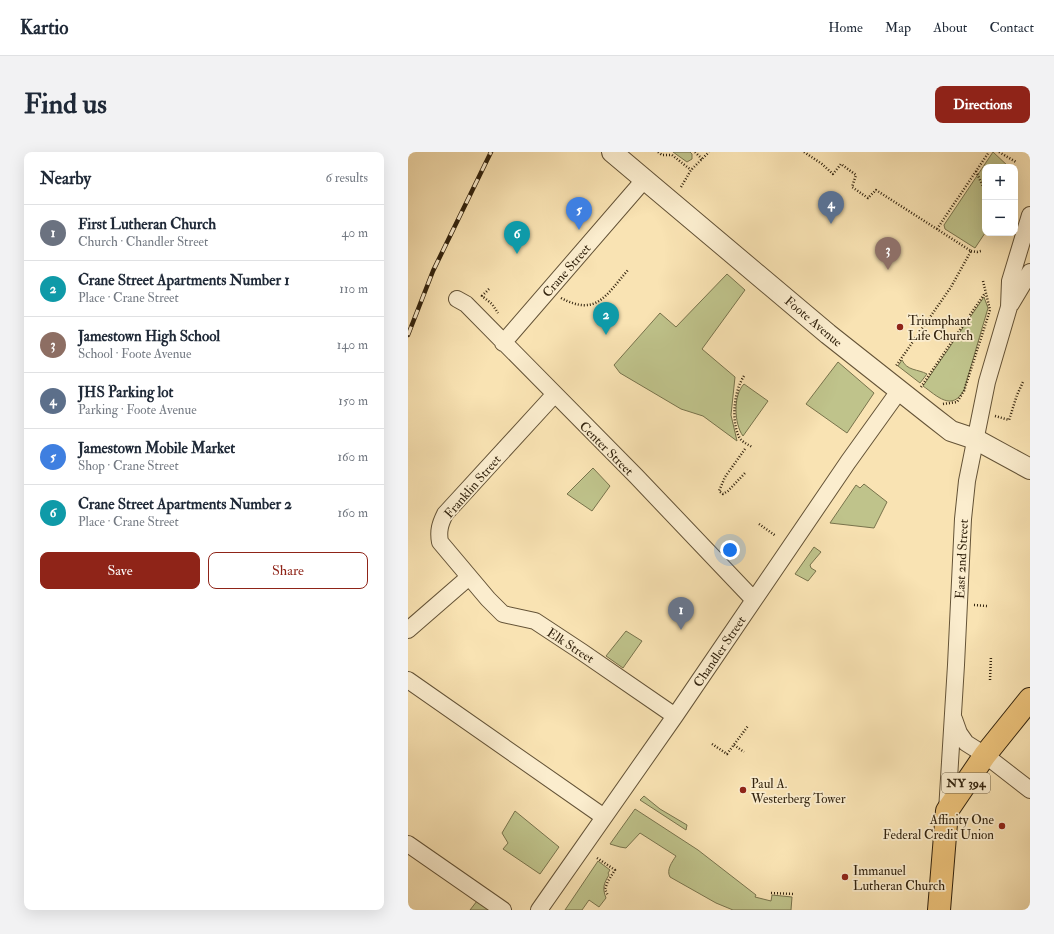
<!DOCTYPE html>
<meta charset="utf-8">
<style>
body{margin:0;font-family:"IM FELL Double Pica",serif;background:#f2f2f3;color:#1f2937}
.controls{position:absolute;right:12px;top:12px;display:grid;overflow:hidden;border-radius:8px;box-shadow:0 4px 16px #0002}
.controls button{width:36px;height:36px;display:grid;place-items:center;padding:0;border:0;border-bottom:1px solid #e0e1e3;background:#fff;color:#1f2937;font:20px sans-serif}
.you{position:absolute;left:322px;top:398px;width:14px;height:14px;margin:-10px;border:3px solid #fff;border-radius:50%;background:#1a73e8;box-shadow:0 0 0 6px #1a73e833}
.badge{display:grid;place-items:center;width:26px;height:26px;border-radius:50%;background:#8f2418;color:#fff;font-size:13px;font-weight:700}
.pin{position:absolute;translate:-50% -33px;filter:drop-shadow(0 1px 2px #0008)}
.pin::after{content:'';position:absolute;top:21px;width:14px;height:12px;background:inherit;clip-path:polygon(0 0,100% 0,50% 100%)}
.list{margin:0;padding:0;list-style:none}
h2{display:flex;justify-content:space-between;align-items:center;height:52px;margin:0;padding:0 16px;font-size:17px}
h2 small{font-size:13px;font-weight:400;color:#747a83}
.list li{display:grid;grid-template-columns:26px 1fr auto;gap:12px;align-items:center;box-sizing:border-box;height:56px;padding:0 16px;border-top:1px solid #e0e1e3}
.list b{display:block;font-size:15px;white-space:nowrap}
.list p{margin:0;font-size:13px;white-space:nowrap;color:#747a83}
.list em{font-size:13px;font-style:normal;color:#747a83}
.actions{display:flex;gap:8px;padding:12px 16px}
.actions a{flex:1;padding:9px 0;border:1px solid #8f2418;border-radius:8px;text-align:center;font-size:14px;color:#8f2418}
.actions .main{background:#8f2418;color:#fff}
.map{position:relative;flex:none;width:622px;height:758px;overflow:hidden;border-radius:8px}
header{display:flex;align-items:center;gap:24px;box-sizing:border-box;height:56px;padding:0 20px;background:#fff;border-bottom:1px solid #e0e1e3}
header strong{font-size:19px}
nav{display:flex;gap:22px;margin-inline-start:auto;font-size:14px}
.intro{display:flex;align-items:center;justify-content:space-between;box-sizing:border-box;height:96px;padding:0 24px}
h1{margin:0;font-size:28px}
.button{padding:10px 18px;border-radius:8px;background:#8f2418;color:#fff;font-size:14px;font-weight:700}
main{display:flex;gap:24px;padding:0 24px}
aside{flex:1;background:#fff;border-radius:8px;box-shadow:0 4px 16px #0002}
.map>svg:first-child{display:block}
.green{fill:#bfc38b;stroke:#78734c}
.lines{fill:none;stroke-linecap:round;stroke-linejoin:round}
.minor-casing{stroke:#645337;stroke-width:18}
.tertiary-casing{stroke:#645337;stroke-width:22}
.primary-casing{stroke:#32230e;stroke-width:24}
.path{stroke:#32230e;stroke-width:2.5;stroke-dasharray:1 2;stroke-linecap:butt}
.minor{stroke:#fbedce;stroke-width:16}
.tertiary{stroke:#fbedce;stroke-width:20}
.primary{stroke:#ecc27a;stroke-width:22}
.rail-casing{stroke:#32230e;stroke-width:4.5}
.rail{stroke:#fbedce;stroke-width:3;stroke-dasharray:9;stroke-linecap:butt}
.poi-dot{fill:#8f2418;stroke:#fbedce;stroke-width:1.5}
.labels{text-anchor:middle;stroke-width:3.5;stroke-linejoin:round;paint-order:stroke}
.shield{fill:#fbedce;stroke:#6e6048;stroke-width:1}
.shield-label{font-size:12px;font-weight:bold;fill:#32230e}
.street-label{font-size:13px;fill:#32230e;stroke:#fbedce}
.poi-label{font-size:13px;fill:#32230e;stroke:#fbedce;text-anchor:start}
</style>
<header>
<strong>Kartio</strong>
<nav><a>Home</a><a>Map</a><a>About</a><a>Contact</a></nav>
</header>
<div class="intro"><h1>Find us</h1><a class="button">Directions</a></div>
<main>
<aside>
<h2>Nearby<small>6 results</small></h2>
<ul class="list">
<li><span class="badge" style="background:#6b7280">1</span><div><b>First Lutheran Church</b><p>Church · Chandler Street</p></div><em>40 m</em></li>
<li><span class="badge" style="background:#0f9aa8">2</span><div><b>Crane Street Apartments Number 1</b><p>Place · Crane Street</p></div><em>110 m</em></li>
<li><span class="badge" style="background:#8d6e63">3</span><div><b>Jamestown High School</b><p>School · Foote Avenue</p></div><em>140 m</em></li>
<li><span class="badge" style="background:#5c6f8a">4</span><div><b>JHS Parking lot</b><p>Parking · Foote Avenue</p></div><em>150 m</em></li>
<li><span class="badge" style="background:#3f7fe0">5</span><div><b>Jamestown Mobile Market</b><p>Shop · Crane Street</p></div><em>160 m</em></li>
<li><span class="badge" style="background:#0f9aa8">6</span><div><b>Crane Street Apartments Number 2</b><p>Place · Crane Street</p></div><em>160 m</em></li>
</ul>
<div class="actions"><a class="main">Save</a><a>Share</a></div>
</aside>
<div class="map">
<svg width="622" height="758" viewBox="0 0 622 758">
<rect width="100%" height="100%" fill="#f9e3b3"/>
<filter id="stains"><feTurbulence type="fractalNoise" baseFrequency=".005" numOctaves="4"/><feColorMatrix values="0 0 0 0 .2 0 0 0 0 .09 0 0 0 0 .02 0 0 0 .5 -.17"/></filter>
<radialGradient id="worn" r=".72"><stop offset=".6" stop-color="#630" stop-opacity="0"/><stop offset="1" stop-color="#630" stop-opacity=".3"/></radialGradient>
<path class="green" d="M265 0H282L284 2V7L279 10Z
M585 0 601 15H577V81L567 96 537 77 536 73Z
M319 122 337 138 294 197 327 225 323 263 329 289 295 264 273 257 212 221 206 213 252 161 268 175Z
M576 145 580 156 556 238C544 260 529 244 515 234Z
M494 208C499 219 510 217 519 222L512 231 490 214Z
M430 210 466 241 439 281 398 252Z
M336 232 360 249 335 284C326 272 325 243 336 232Z
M185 316 202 334 184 359 159 342Z
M456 332 479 350 466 376 422 371 448 333 452 336Z
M406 395 413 400 402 413 403 416 408 419 400 429 387 422Z
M218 479 234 489 215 516 198 504Z
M236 644 252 657 279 673 278 678 232 648Z
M227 657 290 698 348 743 347 745 363 749 364 743 384 745 383 758H325L308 751 262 725C258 718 264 710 268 704L232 681 218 696 212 695 202 692Z
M107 659 151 695 132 722 95 697 100 691 94 681Z
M190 709 202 718 200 721 201 723C196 731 194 736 198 746L191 755 181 748 174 758H157Z
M69 749 82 758H62Z"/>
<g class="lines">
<defs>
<path id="minor" d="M49 147 58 152 228 324 346 448
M603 152 622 120
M95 191 236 28
M146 243 37 362C32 372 30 379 32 390L80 447 95 462 127 469 174 500 267 564
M0 478 61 425
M0 528 196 665
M546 567 551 581 558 591 577 603 622 638
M539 659 548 513 555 367 559 329 579 230 601 155 602 129 622 63
M0 692 95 758
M131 758 267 564 440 310 491 239"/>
<path id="tertiary" d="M204 0 420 182 525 265 543 279 567 287 622 317"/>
<path id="primary" d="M531 758 539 659 577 603 622 547"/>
</defs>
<use href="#minor" class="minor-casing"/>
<use href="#tertiary" class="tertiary-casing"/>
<use href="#primary" class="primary-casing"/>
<path class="path" d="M250 0 254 3H264L283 18
M287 0 294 7
M396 0 414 12 425 22 433 12 448 23 444 35 460 46 468 38 563 99 543 135 488 214
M591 0 608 10
M568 19 577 39
M273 35 283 18 301 0
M529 77 581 0
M563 99 569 100 573 99
M81 137 74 144 84 152 90 161
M153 146C189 165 198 143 220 118
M336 224C326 239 323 268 331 285 334 290 339 292 344 295
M513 235 577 141
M535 252 549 250 556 239 582 158 575 129
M587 264 601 268 609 243 615 230
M337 297 317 325 311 339 315 342 320 339 338 320
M351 372 368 384
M566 453 579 454
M582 528 583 504
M304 592 319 602 340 574
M326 593 336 600
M189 706 207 718 200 729 197 737 200 744
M363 741 387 742"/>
<use href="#minor" class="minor"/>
<use href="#tertiary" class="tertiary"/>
<use href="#primary" class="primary"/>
<defs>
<path id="rail" d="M0 183 25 119 83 0"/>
</defs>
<use href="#rail" class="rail-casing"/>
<use href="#rail" class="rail"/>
</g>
<g class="poi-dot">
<circle cx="492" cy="175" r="4"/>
<circle cx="335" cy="638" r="4"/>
<circle cx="594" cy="674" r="4"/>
<circle cx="437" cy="725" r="4"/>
</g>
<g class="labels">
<rect class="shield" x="534" y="621" width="48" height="20" rx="3"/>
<g class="shield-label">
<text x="558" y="635">NY 394</text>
</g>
<g class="street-label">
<text transform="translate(158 118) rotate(-49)" y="5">Crane Street</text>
<text transform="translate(406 169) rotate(40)" y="5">Foote Avenue</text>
<text transform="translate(199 296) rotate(45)" y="5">Center Street</text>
<text transform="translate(64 334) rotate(-49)" y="5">Franklin Street</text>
<text transform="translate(553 407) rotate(-87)" y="5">East 2nd Street</text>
<text transform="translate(163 493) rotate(33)" y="5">Elk Street</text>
<text transform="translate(311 499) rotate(-56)" y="5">Chandler Street</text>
</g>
<g class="poi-label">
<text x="500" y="173">Triumphant<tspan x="500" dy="15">Life Church</tspan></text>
<text x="343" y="636">Paul A.<tspan x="343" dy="15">Westerberg Tower</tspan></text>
<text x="586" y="672" text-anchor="end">Affinity One<tspan x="586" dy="15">Federal Credit Union</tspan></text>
<text x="445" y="723">Immanuel<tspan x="445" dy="15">Lutheran Church</tspan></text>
</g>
</g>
<rect width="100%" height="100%" filter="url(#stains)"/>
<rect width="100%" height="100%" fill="url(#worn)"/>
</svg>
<div class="controls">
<button>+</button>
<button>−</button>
</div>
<div class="you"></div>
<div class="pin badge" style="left:273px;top:478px;background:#6b7280">1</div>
<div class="pin badge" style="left:198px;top:183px;background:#0f9aa8">2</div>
<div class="pin badge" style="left:480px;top:118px;background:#8d6e63">3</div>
<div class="pin badge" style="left:423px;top:72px;background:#5c6f8a">4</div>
<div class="pin badge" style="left:171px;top:78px;background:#3f7fe0">5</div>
<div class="pin badge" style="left:109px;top:102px;background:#0f9aa8">6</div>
</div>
</main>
